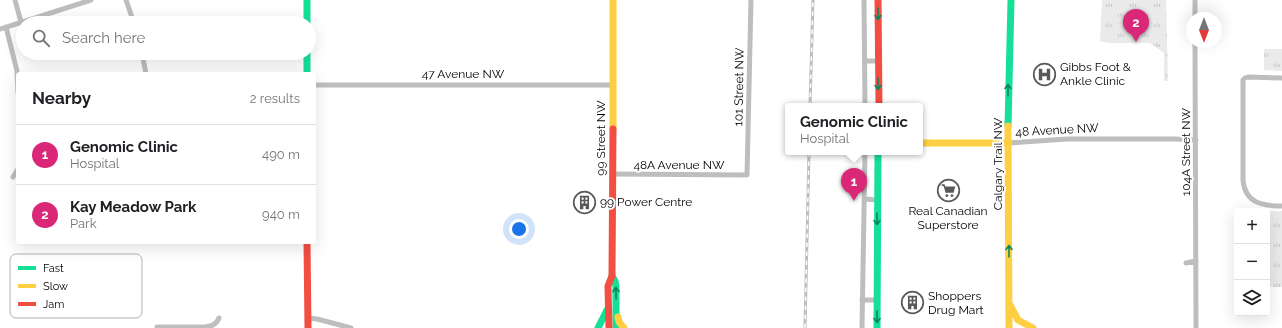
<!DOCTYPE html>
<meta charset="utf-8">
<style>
body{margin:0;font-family:Raleway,sans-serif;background:#f2f2f2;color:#202124}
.controls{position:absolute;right:12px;bottom:12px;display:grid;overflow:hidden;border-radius:4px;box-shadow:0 4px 16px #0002}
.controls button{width:36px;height:36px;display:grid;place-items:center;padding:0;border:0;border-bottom:1px solid #e0e0e0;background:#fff;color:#202124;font:20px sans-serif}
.compass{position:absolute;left:1186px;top:12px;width:36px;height:36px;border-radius:50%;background:#fff;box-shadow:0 4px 16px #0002;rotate:180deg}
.you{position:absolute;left:519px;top:229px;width:14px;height:14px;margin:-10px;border:3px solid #fff;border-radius:50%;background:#1a73e8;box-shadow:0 0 0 6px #1a73e833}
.badge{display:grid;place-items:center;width:26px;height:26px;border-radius:50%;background:#db2777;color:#fff;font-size:13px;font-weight:700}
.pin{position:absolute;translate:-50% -33px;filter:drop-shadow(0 1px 2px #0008)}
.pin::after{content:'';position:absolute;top:21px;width:14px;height:12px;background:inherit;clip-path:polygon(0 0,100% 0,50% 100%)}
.popup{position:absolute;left:785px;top:103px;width:138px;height:52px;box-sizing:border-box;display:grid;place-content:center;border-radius:4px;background:#fff;filter:drop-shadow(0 1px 3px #0005);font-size:13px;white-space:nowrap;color:#757577}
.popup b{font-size:15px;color:#202124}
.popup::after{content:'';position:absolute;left:50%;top:100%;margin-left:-8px;border:8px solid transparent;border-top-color:#fff}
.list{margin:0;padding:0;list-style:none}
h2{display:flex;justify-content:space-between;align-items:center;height:52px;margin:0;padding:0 16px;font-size:17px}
h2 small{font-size:13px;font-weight:400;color:#757577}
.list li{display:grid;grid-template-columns:26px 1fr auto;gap:12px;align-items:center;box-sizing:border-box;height:60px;padding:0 16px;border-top:1px solid #e0e0e0}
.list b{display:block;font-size:15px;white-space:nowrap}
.list p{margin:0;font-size:13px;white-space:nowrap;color:#757577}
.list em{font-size:13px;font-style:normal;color:#757577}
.icon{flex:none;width:22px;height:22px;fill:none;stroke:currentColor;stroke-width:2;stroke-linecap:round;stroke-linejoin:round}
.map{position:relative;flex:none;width:1282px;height:328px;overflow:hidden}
.search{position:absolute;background:#fff;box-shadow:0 4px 16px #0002;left:16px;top:16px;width:300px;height:44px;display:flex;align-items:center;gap:10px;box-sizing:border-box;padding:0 14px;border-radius:22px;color:#757577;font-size:15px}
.panel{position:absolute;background:#fff;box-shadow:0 4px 16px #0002;left:16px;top:72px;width:300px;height:172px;border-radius:4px}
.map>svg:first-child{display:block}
.park{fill:url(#park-tufts)}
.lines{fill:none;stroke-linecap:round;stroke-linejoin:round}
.street{stroke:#bebebe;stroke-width:5}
.fast{stroke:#16e098;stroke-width:7}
.slow{stroke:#ffcf43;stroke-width:7}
.jam{stroke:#f24e42;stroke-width:7}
.rail-casing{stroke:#bdbdbd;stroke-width:3}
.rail{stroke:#fff;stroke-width:1.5;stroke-dasharray:4.5;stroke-linecap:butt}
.oneway{stroke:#0d865b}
.labels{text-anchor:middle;stroke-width:4;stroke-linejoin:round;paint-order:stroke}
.poi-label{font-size:12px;fill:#000;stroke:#fff;text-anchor:start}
.street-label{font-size:12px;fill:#000;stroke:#fff}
.key{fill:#fff;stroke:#b2b2b2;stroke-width:1}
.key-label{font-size:11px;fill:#000}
</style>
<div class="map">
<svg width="1282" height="328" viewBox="0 0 1282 328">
<defs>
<pattern id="park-tufts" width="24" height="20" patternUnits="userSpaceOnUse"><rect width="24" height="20" fill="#eaeaea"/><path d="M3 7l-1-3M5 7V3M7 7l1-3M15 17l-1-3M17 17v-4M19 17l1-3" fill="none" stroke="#c7c7c7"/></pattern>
</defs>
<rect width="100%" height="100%" fill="#fff"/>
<path class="park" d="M1102 0H1166L1168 81H1164V53L1150 43H1108L1100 41Z
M1264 49H1282V71L1264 70Z
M1250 211H1282V287H1267V211Z"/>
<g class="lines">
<path class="street" d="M15 0 21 22
M126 0 134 23
M864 0 865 106
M1195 0V18
M6 27 17 71 18 93
M0 29 91 0
M1195 42 1196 328
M142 53 146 74
M865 61H878
M1282 78 1248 77 1245 78 1243 80V180C1245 203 1262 206 1282 206
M314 85H612
M1009 143 1067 139H1174L1196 140
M612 174 747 175 751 0
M13 177 18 169
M865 199 877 200
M1186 263 1196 261
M862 300H876
M308 318 317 319 351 328
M157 327H205C212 326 216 325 219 318
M862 328 865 152"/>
<path class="fast" d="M307 0V23
M307 53V74
M1008 126 1011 0
M612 276 615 281 616 287V328
M598 328 607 310
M877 328 878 152"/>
<path class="slow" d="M1008 126 1009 328
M613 129V0
M920 143H1009
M1010 305 1018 320 1033 328
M618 317 619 322 624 328"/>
<path class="jam" d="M878 0 879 106
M307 242 308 328
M609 328 608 286 612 276 613 129"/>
<defs>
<path id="rail" d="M810 106 813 0
M805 328 809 152"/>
</defs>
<use href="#rail" class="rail-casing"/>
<use href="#rail" class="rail"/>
</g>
<defs><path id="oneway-shaft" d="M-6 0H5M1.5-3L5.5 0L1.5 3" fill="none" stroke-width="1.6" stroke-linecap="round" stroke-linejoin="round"/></defs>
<g class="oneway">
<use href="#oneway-shaft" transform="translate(878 14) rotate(90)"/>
<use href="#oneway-shaft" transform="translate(878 84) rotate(90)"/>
<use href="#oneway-shaft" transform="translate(1008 90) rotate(-90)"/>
<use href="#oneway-shaft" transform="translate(877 219) rotate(90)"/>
<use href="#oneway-shaft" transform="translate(1009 251) rotate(-90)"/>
<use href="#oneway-shaft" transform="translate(616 293) rotate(-91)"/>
<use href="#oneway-shaft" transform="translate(877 317) rotate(90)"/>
</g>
<defs>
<symbol id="hospital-ring" viewBox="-11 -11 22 22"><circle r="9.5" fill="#fff" stroke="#595959" stroke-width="1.5"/><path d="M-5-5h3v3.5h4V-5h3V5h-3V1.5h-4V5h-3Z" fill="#595959"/></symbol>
<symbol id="supermarket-ring" viewBox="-11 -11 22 22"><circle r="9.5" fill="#fff" stroke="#595959" stroke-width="1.5"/><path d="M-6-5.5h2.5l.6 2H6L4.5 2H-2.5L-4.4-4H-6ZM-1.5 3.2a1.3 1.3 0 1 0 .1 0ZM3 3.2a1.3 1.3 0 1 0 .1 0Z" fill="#595959"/></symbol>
<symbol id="building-ring" viewBox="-11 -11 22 22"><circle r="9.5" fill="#fff" stroke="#595959" stroke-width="1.5"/><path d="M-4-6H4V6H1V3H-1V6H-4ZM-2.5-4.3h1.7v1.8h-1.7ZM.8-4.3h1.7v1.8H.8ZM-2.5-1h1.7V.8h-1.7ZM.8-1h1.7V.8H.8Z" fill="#595959"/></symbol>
</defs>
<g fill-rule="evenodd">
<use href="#hospital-ring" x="1032" y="62" width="25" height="25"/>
<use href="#supermarket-ring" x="936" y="178" width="25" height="25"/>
<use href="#building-ring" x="572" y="190" width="25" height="25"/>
<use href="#building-ring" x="900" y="290" width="25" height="25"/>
</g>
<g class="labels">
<g class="poi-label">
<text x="1060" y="71">Gibbs Foot &amp;<tspan x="1060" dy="14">Ankle Clinic</tspan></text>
<text x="600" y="206">99 Power Centre</text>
<text x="948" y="215" text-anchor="middle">Real Canadian<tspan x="948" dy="14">Superstore</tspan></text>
<text x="928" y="300">Shoppers<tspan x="928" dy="14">Drug Mart</tspan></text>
</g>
<g class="street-label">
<text x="463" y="78">47 Avenue NW</text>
<text transform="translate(739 87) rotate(-89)" y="4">101 Street NW</text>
<text transform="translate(1057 130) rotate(-3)" y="4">48 Avenue NW</text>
<text transform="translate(601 138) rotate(-90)" y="4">99 Street NW</text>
<text transform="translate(1186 152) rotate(-90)" y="4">104A Street NW</text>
<text transform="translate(998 164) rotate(-90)" y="4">Calgary Trail NW</text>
<text x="679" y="169">48A Avenue NW</text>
</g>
</g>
<rect x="10" y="254" width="132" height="64" rx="6" class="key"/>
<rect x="18" y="266" width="18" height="4" fill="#16e098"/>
<rect x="18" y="284" width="18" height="4" fill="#ffcf43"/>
<rect x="18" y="302" width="18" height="4" fill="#f24e42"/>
<g class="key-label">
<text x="43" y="272">Fast</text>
<text x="43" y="290">Slow</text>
<text x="43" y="308">Jam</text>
</g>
</svg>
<div class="controls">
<button>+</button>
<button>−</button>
<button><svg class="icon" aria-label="layers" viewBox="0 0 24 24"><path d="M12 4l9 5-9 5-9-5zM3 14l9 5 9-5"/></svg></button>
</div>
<svg class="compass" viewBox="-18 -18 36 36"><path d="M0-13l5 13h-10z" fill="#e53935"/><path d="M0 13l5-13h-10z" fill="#757577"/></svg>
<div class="you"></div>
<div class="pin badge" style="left:854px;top:201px">1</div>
<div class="popup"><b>Genomic Clinic</b>Hospital</div>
<div class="pin badge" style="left:1136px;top:42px">2</div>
<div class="search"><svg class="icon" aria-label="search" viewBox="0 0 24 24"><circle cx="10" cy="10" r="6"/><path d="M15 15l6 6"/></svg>Search here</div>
<section class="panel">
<h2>Nearby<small>2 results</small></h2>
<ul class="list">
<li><span class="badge">1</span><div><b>Genomic Clinic</b><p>Hospital</p></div><em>490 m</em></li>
<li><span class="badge">2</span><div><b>Kay Meadow Park</b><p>Park</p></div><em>940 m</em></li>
</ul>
</section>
</div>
